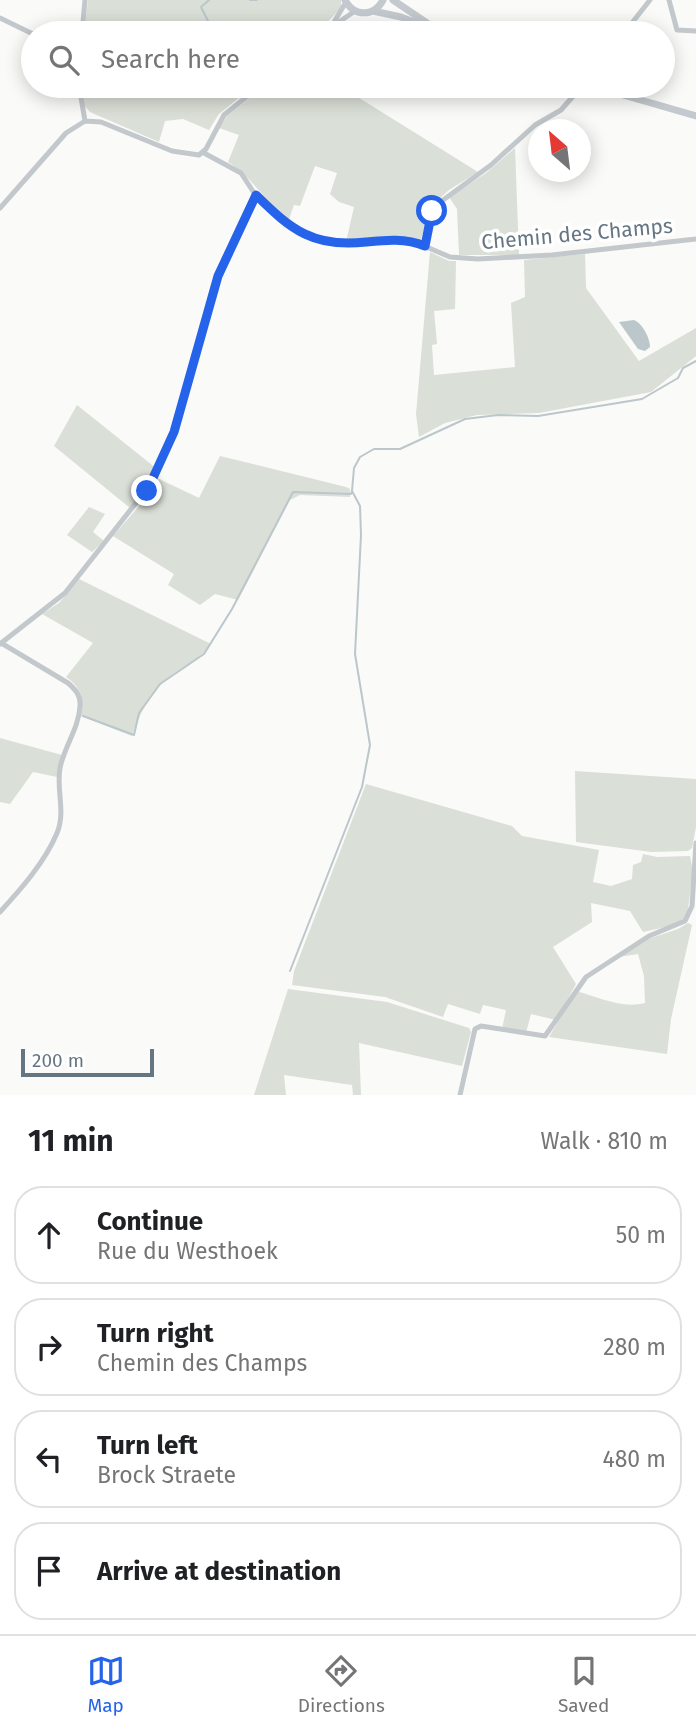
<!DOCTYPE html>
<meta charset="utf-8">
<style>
body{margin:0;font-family:"Fira Sans",sans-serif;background:#f2f2f2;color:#202124}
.compass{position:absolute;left:528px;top:119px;width:63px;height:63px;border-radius:50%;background:#fff;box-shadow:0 4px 18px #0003;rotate:332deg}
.scale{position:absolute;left:21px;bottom:18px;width:133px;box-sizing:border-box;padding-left:7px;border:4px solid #657683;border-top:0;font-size:19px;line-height:24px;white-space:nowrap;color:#657683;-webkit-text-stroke:5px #fff;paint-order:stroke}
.stop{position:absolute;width:21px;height:21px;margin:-16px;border:5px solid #2563eb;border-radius:50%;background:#fff}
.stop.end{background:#2563eb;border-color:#fff;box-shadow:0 2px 7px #0008}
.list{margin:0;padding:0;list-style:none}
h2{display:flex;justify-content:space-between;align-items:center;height:91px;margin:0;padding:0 28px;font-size:30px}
h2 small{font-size:23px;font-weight:400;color:#757577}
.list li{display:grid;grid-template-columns:46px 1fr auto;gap:21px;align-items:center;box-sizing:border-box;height:98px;margin:0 14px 14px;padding:0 14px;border:2px solid #e0e0e0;border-radius:28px}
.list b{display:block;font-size:26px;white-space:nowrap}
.list p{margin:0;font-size:23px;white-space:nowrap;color:#757577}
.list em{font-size:23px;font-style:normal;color:#757577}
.icon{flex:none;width:38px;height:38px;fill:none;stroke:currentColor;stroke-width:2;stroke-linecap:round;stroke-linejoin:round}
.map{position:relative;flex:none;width:696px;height:1095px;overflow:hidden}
.search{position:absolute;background:#fff;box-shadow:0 4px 18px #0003;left:21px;right:21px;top:21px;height:77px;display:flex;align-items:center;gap:18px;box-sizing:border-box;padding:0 24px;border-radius:38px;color:#757577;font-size:26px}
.sheet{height:539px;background:#fff}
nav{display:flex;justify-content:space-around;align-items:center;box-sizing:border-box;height:98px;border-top:2px solid #e0e0e0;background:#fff;font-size:19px;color:#757577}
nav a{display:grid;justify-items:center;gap:4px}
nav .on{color:#2563eb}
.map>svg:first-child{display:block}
.green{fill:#dadfd7}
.water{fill:#bbc7cb}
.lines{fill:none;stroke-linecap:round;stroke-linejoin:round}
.stream{stroke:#bbc7cb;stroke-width:2}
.minor{stroke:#c3c8cc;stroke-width:5}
.major{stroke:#c3c9ce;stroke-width:7}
.route{stroke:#2563eb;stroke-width:9}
.labels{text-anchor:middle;stroke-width:7;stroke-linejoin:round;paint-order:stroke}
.street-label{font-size:21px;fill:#657683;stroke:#fff}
</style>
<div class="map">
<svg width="696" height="1095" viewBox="0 0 696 1095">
<rect width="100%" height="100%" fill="#fafaf8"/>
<path class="green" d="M88 0H341V8L317 33H84Z
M82 86H253L219 114 209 130 183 119 165 121 159 142 90 112 84 105Z
M265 86H340L478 172 449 190 431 206 421 239 384 236 346 242 354 207 339 202 330 194 337 173 315 166 300 206 294 205 288 222C267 203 252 177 228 162L239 135 219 128 227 116Z
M515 148 519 255H459L457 209 449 197 486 173Z
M430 252 449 261H456L455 309 434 311 437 344 432 345 434 375 515 367 511 303 525 297 524 260 585 254 586 288 639 361 696 328V356L651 392 539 413 477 415 445 423 419 437 416 414Z
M77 405 157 469 130 508 54 446Z
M220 456 346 487 350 489V497L300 495 290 500 238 600 215 594 200 605 168 585 174 574 113 536 140 505 157 478 199 498Z
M89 507 105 514 93 532 104 541 92 552 67 535Z
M79 579 211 644C202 657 189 664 176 672 153 688 141 710 132 736L81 716C84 699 81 687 66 677L93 643 42 614 59 603Z
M0 738 62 755 57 777 33 772 10 804 0 802Z
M575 771 696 779V827L692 848 688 851 651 852 576 842Z
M366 784 512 826 522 836 599 850 593 882 611 886 632 879 633 865 641 862 643 854 657 857 690 856 693 871 687 916 675 925 643 932 630 911 591 903 592 922 553 947 576 984 556 1020 531 1014 526 1033 502 1029 506 1010 483 1005 480 1014 448 1004 443 1017 385 997 292 985 294 971Z
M688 923 692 925 671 1019 667 1054 549 1037 576 991C599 997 621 1009 645 1003L644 976 638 954 619 957 648 939 678 929Z
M288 989 387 1002 469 1028 471 1032 462 1066 359 1043 361 1095H353L352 1085 284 1075 286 1095H254Z"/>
<path class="water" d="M634 320C642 323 650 338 650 347L645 351 638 349 619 322Z"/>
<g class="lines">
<path class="stream" d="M250 0H257
M205 33 209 23 201 7 209 0
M83 716 134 735 139 713 160 684 204 654 232 609 293 492 351 494 352 491
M290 971 362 787 370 745 355 654 361 535 360 506 352 491 354 468 360 457 374 449H400L465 419 498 415 538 416 642 399 678 378 683 368 696 361"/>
<path class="minor" d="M669 0 677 30 696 31
M0 18 33 34
M334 22 346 2
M82 33 85 0
M323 33 355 11
M624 33 650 0
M79 86 85 121
M204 153 241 173 256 196 290 227 322 241 354 243 403 241 422 245 450 257 478 259 552 255 696 239
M0 208 66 133 85 121 101 122 172 151 199 155 206 149 224 115 260 86
M425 246 430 217 439 203 491 165 535 125 561 110 582 86
M0 644 65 593 154 480 175 428 218 276 256 196
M0 912C21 889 45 862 57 833 66 812 56 790 60 768 64 747 79 728 80 706 81 696 76 690 68 683L1 643
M460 1095 475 1029 481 1026 545 1036 586 977 649 936 685 921 692 906 696 843"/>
<path class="major" d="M345 0C354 17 374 17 383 0
M393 0 427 23
M373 11 401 17 442 33
M592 86 696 116"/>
</g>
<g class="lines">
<path class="route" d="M147 491 174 432 218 276 256 195C291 230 314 248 366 242 386 240 405 238 425 246L432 211"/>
</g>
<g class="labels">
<g class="street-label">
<text transform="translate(577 234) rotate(-5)" y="7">Chemin des Champs</text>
</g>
</g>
</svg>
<svg class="compass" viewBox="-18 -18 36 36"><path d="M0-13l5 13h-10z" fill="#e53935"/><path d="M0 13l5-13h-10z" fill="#757577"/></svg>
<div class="scale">200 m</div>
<div class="stop" style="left:432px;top:211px"></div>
<div class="stop end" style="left:147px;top:491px"></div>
<div class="search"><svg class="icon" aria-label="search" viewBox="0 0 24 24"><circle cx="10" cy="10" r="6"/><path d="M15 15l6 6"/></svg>Search here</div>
</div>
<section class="sheet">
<h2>11 min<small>Walk · 810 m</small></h2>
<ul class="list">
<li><svg class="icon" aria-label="ahead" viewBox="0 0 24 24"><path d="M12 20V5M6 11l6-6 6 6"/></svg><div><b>Continue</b><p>Rue du Westhoek</p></div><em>50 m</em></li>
<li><svg class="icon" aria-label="right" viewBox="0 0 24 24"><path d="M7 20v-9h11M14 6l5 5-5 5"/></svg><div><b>Turn right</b><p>Chemin des Champs</p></div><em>280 m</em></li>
<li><svg class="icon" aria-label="left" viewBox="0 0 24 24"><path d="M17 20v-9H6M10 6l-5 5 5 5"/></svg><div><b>Turn left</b><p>Brock Straete</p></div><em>480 m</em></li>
<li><svg class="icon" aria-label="arrive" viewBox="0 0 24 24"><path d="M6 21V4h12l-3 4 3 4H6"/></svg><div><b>Arrive at destination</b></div></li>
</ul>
</section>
<nav>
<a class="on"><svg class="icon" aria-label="map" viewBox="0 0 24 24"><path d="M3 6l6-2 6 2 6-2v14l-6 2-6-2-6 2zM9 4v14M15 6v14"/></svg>Map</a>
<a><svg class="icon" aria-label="directions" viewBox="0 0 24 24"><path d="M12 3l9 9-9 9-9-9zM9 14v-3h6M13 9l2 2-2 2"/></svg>Directions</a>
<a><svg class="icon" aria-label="saved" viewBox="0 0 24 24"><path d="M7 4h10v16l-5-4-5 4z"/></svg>Saved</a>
</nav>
